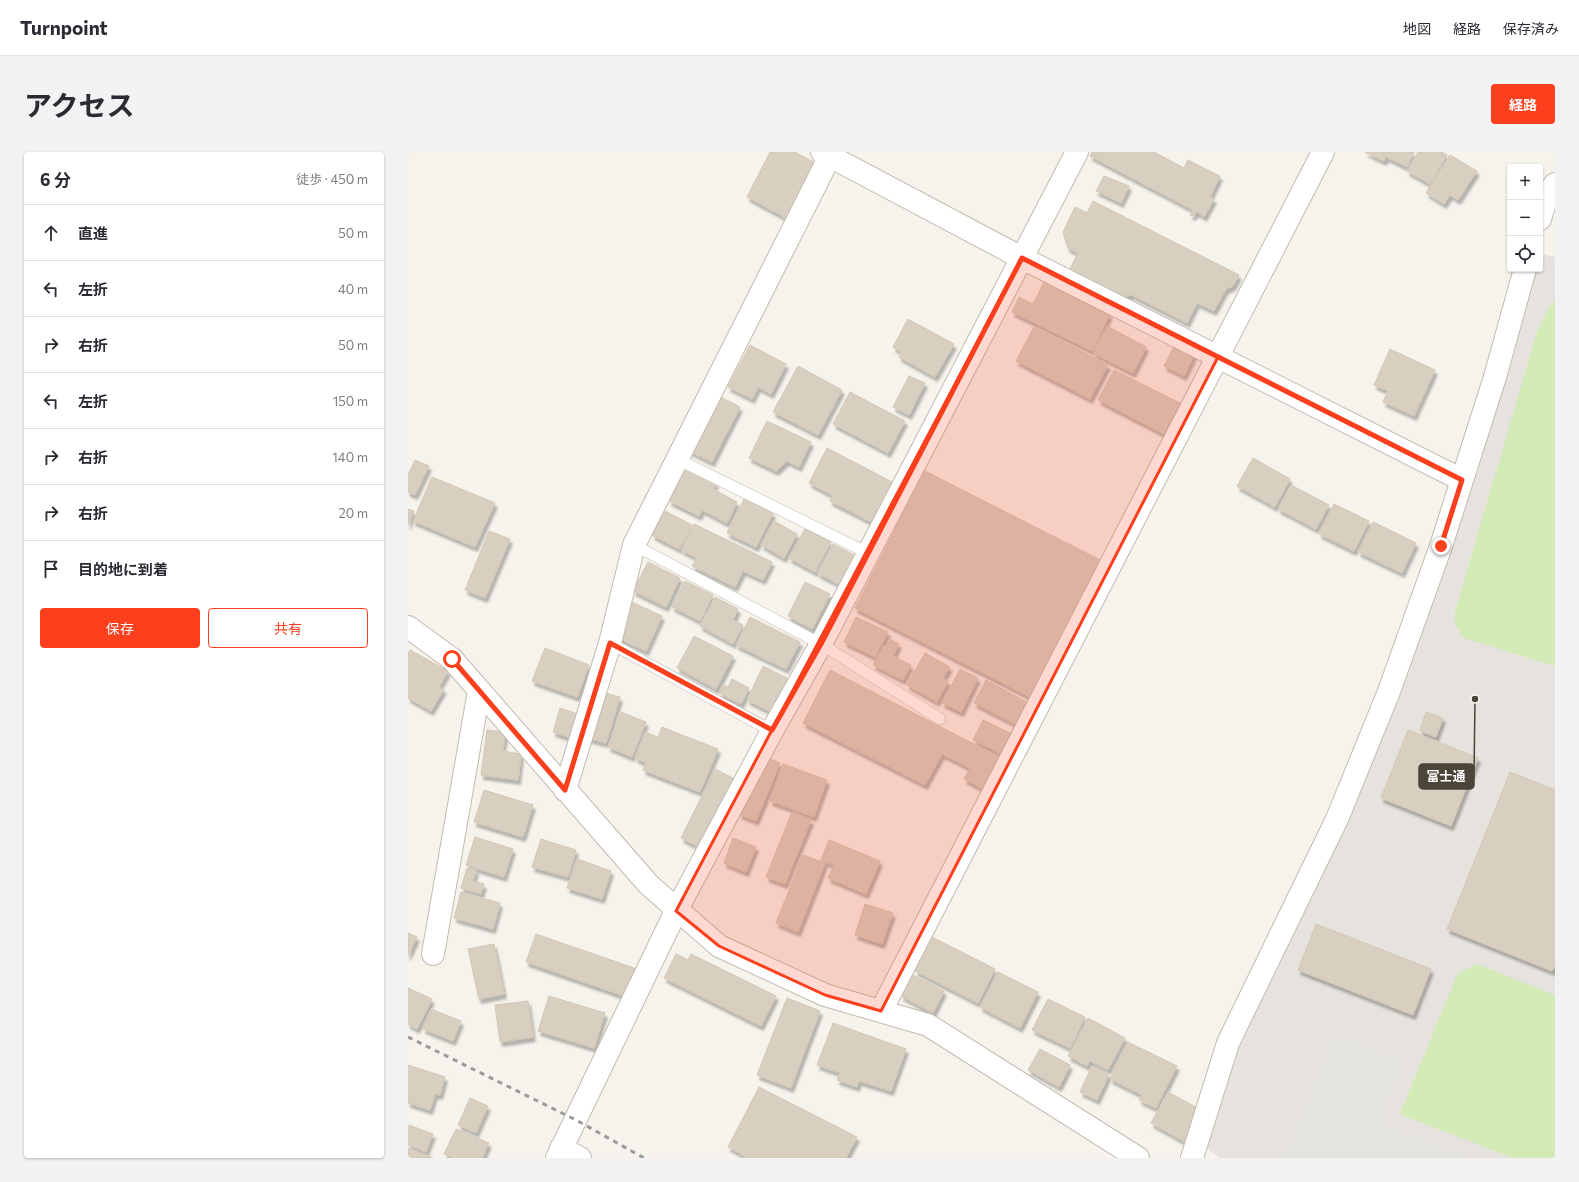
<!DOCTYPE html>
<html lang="ja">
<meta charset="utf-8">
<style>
body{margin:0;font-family:Commissioner,"Noto Sans JP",sans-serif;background:#f2f2f3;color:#2b2b33}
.controls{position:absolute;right:12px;top:12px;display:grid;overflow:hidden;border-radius:4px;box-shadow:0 1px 3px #0004}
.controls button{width:36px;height:36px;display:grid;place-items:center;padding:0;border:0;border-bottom:1px solid #e1e1e2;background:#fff;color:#2b2b33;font:20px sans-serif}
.stop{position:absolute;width:12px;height:12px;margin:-9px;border:3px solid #fc3f1d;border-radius:50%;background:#fff}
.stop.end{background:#fc3f1d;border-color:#fff;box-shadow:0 1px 4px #0008}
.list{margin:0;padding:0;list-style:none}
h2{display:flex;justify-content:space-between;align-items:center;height:52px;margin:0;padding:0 16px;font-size:17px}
h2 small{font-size:13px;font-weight:400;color:#7c7c81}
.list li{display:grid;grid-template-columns:26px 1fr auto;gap:12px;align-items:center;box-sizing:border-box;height:56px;padding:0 16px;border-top:1px solid #e1e1e2}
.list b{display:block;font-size:15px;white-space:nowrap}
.list em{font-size:13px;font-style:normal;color:#7c7c81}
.actions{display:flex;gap:8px;padding:12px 16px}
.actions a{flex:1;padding:9px 0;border:1px solid #fc3f1d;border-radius:4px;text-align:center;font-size:14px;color:#fc3f1d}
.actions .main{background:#fc3f1d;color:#fff}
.icon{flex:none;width:22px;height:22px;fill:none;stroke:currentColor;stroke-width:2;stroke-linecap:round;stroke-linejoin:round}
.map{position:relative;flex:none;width:1147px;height:1006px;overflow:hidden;border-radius:4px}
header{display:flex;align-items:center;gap:24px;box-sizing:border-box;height:56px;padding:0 20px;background:#fff;border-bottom:1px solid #e1e1e2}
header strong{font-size:19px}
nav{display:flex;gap:22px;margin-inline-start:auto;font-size:14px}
.intro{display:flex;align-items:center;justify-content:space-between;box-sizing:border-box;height:96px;padding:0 24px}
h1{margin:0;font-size:28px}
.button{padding:10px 18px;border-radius:4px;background:#fc3f1d;color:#fff;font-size:14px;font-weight:700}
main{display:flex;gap:24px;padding:0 24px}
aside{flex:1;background:#fff;border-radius:4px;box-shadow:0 1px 3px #0004}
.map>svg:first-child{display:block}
.industrial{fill:#e6e2dd}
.green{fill:#d2eab5}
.parking{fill:#e5e3e0}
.building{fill:#d8cfc1;stroke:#d3c7b4;filter:url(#shadow)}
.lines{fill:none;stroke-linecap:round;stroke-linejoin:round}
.lane-casing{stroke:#c2bbae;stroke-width:12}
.street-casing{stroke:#c2bbae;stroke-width:24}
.lane{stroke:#fff;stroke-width:11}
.street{stroke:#fff;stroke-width:22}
.rail{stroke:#9a9a9a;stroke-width:3;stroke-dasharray:5 5;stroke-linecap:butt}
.route{stroke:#fc3f1d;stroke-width:5}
.marked{fill:#fc3f1d;fill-opacity:0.2;stroke:#fc3f1d;stroke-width:3;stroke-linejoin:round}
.leader{fill:none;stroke:#4b4439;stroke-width:1.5}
.callout-dot{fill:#4b4439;stroke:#fff;stroke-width:1.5}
.callout{fill:#4b4439;stroke:#4b4439;stroke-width:1.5}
.callout-label{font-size:13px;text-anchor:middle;font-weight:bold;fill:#fff}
</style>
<header>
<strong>Turnpoint</strong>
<nav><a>地図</a><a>経路</a><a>保存済み</a></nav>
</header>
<div class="intro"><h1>アクセス</h1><a class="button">経路</a></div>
<main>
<aside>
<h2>6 分<small>徒歩 · 450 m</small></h2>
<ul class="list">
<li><svg class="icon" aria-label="ahead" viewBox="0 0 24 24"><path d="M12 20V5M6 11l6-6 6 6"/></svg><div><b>直進</b></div><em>50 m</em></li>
<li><svg class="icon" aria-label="left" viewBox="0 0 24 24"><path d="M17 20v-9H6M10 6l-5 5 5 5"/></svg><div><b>左折</b></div><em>40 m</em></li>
<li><svg class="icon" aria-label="right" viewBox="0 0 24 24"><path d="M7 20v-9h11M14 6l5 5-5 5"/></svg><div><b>右折</b></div><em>50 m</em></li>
<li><svg class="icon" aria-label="left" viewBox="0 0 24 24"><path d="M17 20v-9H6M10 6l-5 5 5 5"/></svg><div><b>左折</b></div><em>150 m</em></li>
<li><svg class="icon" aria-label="right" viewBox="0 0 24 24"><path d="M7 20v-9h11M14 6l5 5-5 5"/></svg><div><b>右折</b></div><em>140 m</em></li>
<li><svg class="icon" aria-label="right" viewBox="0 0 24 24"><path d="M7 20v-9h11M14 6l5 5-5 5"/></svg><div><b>右折</b></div><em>20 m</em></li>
<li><svg class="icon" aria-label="arrive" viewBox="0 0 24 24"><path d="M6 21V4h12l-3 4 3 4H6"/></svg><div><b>目的地に到着</b></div></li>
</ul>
<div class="actions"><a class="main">保存</a><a>共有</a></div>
</aside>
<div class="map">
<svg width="1147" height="1006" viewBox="0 0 1147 1006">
<defs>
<filter id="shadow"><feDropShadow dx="2.5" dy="4.5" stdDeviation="1" flood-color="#0004"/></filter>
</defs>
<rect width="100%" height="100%" fill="#f6f3ec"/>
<path class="industrial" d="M1132 102 1147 105V1006H811L799 996 855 819 954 637 1020 457 1125 117H1132Z"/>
<path class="green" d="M1147 148V514L1056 486 1047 472V460L1129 180 1142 154Z
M1068 812 1147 843V1006H1105L992 962 1049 823Z"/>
<path class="parking" d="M926 881 998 908 974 970 1062 1006H874Z"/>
<path class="building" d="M362 0H387L407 11 378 66 339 45Z
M684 0H746L776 16 780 8 812 24 802 45 806 47 796 65 789 60 785 64 782 63 785 58 682 4Z
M957 0H1006L999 15 978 5 976 9Z
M1010 0H1034L1039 3 1022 32 999 19Z
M1042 3 1069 19 1050 48 1042 43 1036 52 1018 41Z
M696 24 721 34 713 51 688 39Z
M685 49 831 123 825 134 818 137 806 159 789 151 779 171 724 143 711 145 661 119 670 101 660 96 655 80 667 55 679 61Z
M636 130 702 162 684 199 604 160 611 145 625 152Z
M500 167 546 192 527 225 491 205 493 200 485 195Z
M699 174 738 195 725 221 685 201Z
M626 175 700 213 682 247 608 209Z
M768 191 787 201 776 224 756 214Z
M342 193 378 212 363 242 350 235 344 247 320 235Z
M982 197 1027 218 1006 264 975 250 980 239 966 233Z
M390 214 434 238 410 283 365 260Z
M706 218 772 251 756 282 690 248Z
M501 224 517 231 501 263 485 255Z
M442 240 497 269 480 301 425 272Z
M309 243 332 255 304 310 281 299Z
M359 269 403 290 391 315 379 309 368 319 341 306Z
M419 296 488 332 467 372 422 349 424 343 401 331Z
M845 306 882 327 867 355 829 334Z
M7 308 21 314 7 343 0 340V323Z
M278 315 308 331 305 337 329 350 319 371 294 358 291 364 261 349Z
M517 319 692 408 622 545 447 456Z
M24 325 87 351 67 395 5 369Z
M883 333 921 353 908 377 870 357Z
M336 347 365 361 348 395 319 381Z
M926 352 961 369 946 399 911 382Z
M0 357 6 359 0 373Z
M257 359 284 373 271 397 244 383Z
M366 369 389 382 376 406 353 393Z
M965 370 1008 391 994 421 950 400Z
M286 372 364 410 355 428 335 419 327 435 284 414 289 406 273 398Z
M397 377 423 390 407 420 381 406Z
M81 379 102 387 77 446 57 438Z
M425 392 448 404 432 433 409 421Z
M240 410 272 426 258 455 225 439Z
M277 429 305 443 292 469 264 455Z
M397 430 422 442 404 477 380 464Z
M307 445 330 457 325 468 335 473 325 492 292 474Z
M224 450 254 464 238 499 208 485Z
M342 465 392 490 378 517 328 493Z
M448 465 480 480 467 505 436 490Z
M286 484 325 504 308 537 269 516Z
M482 487 491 492 485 504 503 513 495 528 465 513 476 493 478 495Z
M137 496 181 513 169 545 124 529Z
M2 498 40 519 31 535 36 537 23 559 0 546V502Z
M517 501 542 515 535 526 540 529 529 550 499 533Z
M355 514 383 528 367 562 339 548Z
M552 517 570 526 553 560 534 551Z
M422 518 593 606 577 638 556 627 562 616 534 602 517 633 395 571Z
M324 527 341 536 333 552 311 541 315 533 320 535Z
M578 528 620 551 609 573 566 551Z
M194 540 212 545 198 591 179 586Z
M152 556 176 564 169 588 145 580Z
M213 560 238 570 224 605 200 595Z
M1018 560 1035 566 1028 585 1012 579Z
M575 568 604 582 594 602 565 588Z
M254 575 310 597 292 640 235 618 238 611 227 606 237 580 250 585Z
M79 578 97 580 95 599 113 602 110 628 73 623Z
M1000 578 1070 606 1043 674 973 646Z
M354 604 372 611 348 669 331 662Z
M375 612 419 628 406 665 362 649Z
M307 617 329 628 295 697 273 686Z
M1102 620 1147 638V813L1144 819 1039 777Z
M76 638 125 653 115 685 66 670Z
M384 660 403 668 377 732 358 725Z
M67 685 105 697 96 725 58 713Z
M325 686 348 695 338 720 316 711Z
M133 687 168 698 160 725 124 715Z
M421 688 472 709 458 742 420 726 426 713 413 708Z
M395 703 417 711 390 780 368 771Z
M169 707 203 719 194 747 159 736Z
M59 716 68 718 65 729 76 732 73 742 53 736Z
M53 740 92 751 85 777 46 766Z
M457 752 485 761 474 792 447 783Z
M908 772 1023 817 1005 863 890 818Z
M0 781 9 785 0 804Z
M128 782 229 817 219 845 118 810Z
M524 785 587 817 570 851 507 819Z
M86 792 96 842 71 847 60 797Z
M268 802 280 808 283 802 368 844 353 874 256 826Z
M590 820 630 840 612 876 572 855Z
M505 823 536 839 525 861 493 844Z
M0 836 24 847 9 877 0 872Z
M141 844 197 861 186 896 130 879Z
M379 846 412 859 383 936 349 923Z
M640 847 677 865 662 896 624 878Z
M120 849 125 885 92 890 87 853Z
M23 857 53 869 45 889 15 877Z
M680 866 717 886 700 918 682 909 679 914 660 904Z
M425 871 498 897 483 939 451 929 449 935 429 928 432 921 409 913Z
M720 890 769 914 748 956 731 948 734 943 702 927Z
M632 897 662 913 651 935 620 918Z
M0 913 37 925 32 943 27 942 22 958 0 951Z
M684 914 701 922 689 948 672 940Z
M351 935 449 985 438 1006H336L337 1004 320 995Z
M760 940 795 959 777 990 743 971Z
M62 946 80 954 68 981 50 973Z
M1 973 25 982 18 1000 0 993Z
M48 977 81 991 74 1006H45L36 1002Z
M0 996 25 1006H0Z"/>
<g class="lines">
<defs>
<path id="lane" d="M269 307 460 401
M226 393 413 492 532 567
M202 491 364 579"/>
<path id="street" d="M414 0 614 106 1054 328
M1132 67 1140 41 1147 32
M0 475 44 507 241 733 311 794 417 843 520 873 730 1006
M157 638 202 491 226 393 422 4
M25 802 71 539
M473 859 915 0
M153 996 172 1006
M149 1006 268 759 364 579 413 492 669 0
M784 1006 820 891 929 667 980 542 1033 394 1087 225 1117 117"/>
</defs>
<use href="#lane" class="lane-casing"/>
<use href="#street" class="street-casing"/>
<use href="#lane" class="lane"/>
<use href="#street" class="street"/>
<path class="rail" d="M0 885 168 968 236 1006"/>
</g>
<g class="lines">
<path class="route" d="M44 507 157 638 202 491 364 578 413 492 614 106 1054 328 1033 394"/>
</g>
<path class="marked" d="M614 106 810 205 473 859 417 843 311 794 268 759Z"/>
<path class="leader" d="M1067 547L1066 625"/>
<circle class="callout-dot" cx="1067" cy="547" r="4"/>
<rect class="callout" x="1011" y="612" width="55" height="25" rx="4"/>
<g class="callout-label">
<text x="1038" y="629">富士通</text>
</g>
</svg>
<div class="controls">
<button>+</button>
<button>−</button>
<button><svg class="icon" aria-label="locate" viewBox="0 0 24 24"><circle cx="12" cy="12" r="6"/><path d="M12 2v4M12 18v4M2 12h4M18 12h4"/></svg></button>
</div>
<div class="stop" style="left:44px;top:507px"></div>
<div class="stop end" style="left:1033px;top:394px"></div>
</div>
</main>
